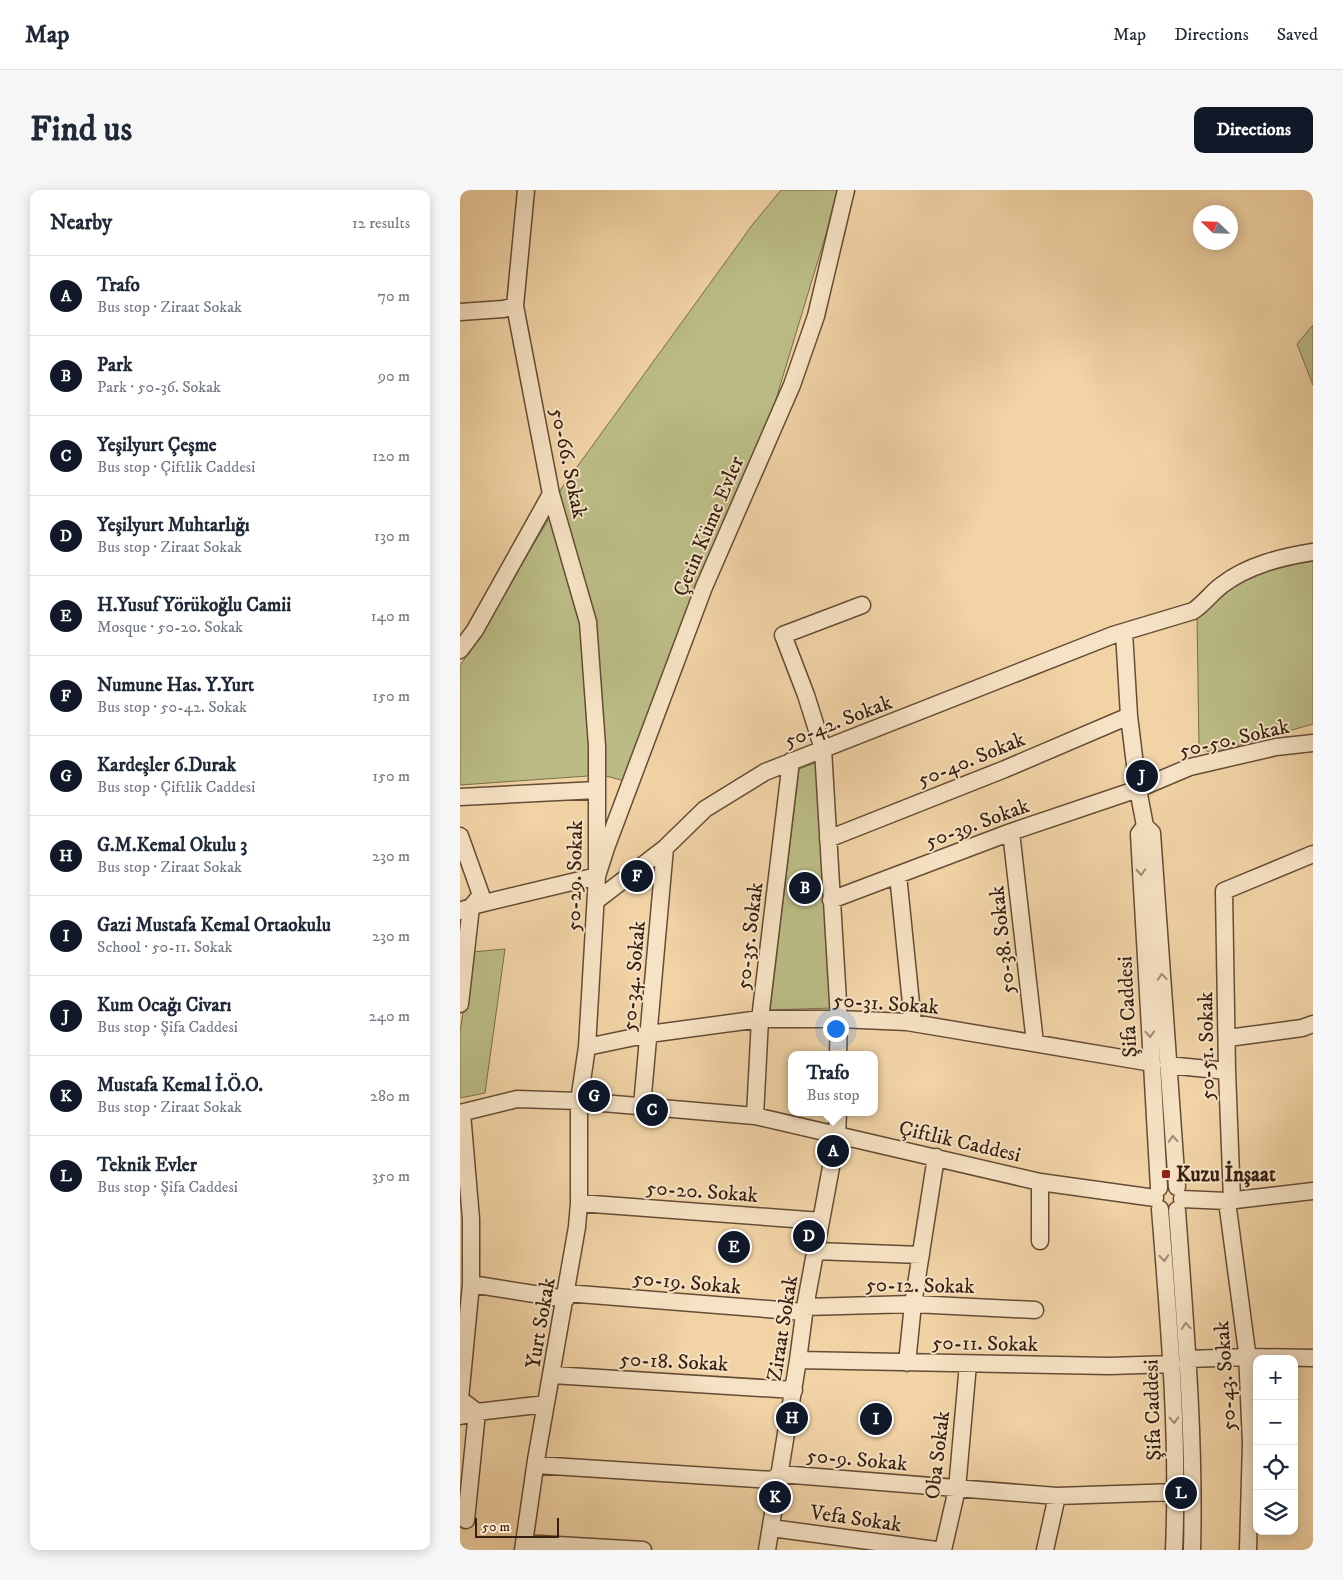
<!DOCTYPE html>
<meta charset="utf-8">
<style>
body{margin:0;font-family:"IM FELL DW Pica",serif;background:#f6f6f7;color:#1f2937}
.controls{position:absolute;right:15px;bottom:15px;display:grid;overflow:hidden;border-radius:10px;box-shadow:0 2px 12px #0003}
.controls button{width:45px;height:45px;display:grid;place-items:center;padding:0;border:0;border-bottom:1px solid #e0e1e3;background:#fff;color:#1f2937;font:25px sans-serif}
.compass{position:absolute;left:733px;top:15px;width:45px;height:45px;border-radius:50%;background:#fff;box-shadow:0 2px 12px #0003;rotate:293deg}
.scale{position:absolute;left:15px;bottom:12px;width:84px;box-sizing:border-box;padding-left:5px;border:2px solid #361f10;border-top:0;font-size:14px;line-height:18px;white-space:nowrap;color:#361f10;-webkit-text-stroke:4px #f6e2c4;paint-order:stroke}
.you{position:absolute;left:375px;top:838px;width:18px;height:18px;margin:-12px;border:4px solid #fff;border-radius:50%;background:#1a73e8;box-shadow:0 0 0 8px #1a73e833}
.badge{display:grid;place-items:center;width:32px;height:32px;border-radius:50%;background:#111827;color:#fff;font-size:16px;font-weight:700}
.pin{position:absolute;translate:-50% -50%;border:2px solid #fff;box-shadow:0 1px 5px #0006}
.popup{position:absolute;left:328px;top:861px;width:90px;height:65px;box-sizing:border-box;display:grid;place-content:center;border-radius:10px;background:#fff;filter:drop-shadow(0 1px 4px #0005);font-size:16px;white-space:nowrap;color:#747a83}
.popup b{font-size:19px;color:#1f2937}
.popup::after{content:'';position:absolute;left:50%;top:100%;margin-left:-10px;border:10px solid transparent;border-top-color:#fff}
.list{margin:0;padding:0;list-style:none}
h2{display:flex;justify-content:space-between;align-items:center;height:65px;margin:0;padding:0 20px;font-size:21px}
h2 small{font-size:16px;font-weight:400;color:#747a83}
.list li{display:grid;grid-template-columns:32px 1fr auto;gap:15px;align-items:center;box-sizing:border-box;height:80px;padding:0 20px;border-top:1px solid #e0e1e3}
.list b{display:block;font-size:19px;white-space:nowrap}
.list p{margin:0;font-size:16px;white-space:nowrap;color:#747a83}
.list em{font-size:16px;font-style:normal;color:#747a83}
.icon{flex:none;width:28px;height:28px;fill:none;stroke:currentColor;stroke-width:2;stroke-linecap:round;stroke-linejoin:round}
.map{position:relative;flex:none;width:853px;height:1360px;overflow:hidden;border-radius:10px}
header{display:flex;align-items:center;gap:30px;box-sizing:border-box;height:70px;padding:0 25px;background:#fff;border-bottom:1px solid #e0e1e3}
header strong{font-size:24px}
nav{display:flex;gap:28px;margin-inline-start:auto;font-size:18px}
.intro{display:flex;align-items:center;justify-content:space-between;box-sizing:border-box;height:120px;padding:0 30px}
h1{margin:0;font-size:35px}
.button{padding:12px 22px;border-radius:10px;background:#111827;color:#fff;font-size:18px;font-weight:700}
main{display:flex;gap:30px;padding:0 30px}
aside{flex:1;background:#fff;border-radius:10px;box-shadow:0 2px 12px #0003}
.map>svg:first-child{display:block}
.green{fill:#bbbc85;stroke:#786e4a}
.lines{fill:none;stroke-linecap:round;stroke-linejoin:round}
.minor-casing{stroke:#654c35;stroke-width:19}
.minor{stroke:#f6e2c4;stroke-width:16}
.oneway{stroke:#a08a73}
.poi-dot{fill:#8f2418;stroke:#f6e2c4;stroke-width:2}
.labels{text-anchor:middle;stroke-width:4;stroke-linejoin:round;paint-order:stroke}
.street-label{font-size:21px;fill:#361f10;stroke:#f6e2c4}
.poi-label{font-size:21px;font-weight:bold;fill:#361f10;stroke:#f6e2c4;text-anchor:start}
</style>
<header>
<strong>Map</strong>
<nav><a>Map</a><a>Directions</a><a>Saved</a></nav>
</header>
<div class="intro"><h1>Find us</h1><a class="button">Directions</a></div>
<main>
<aside>
<h2>Nearby<small>12 results</small></h2>
<ul class="list">
<li><span class="badge">A</span><div><b>Trafo</b><p>Bus stop · Ziraat Sokak</p></div><em>70 m</em></li>
<li><span class="badge">B</span><div><b>Park</b><p>Park · 50-36. Sokak</p></div><em>90 m</em></li>
<li><span class="badge">C</span><div><b>Yeşilyurt Çeşme</b><p>Bus stop · Çiftlik Caddesi</p></div><em>120 m</em></li>
<li><span class="badge">D</span><div><b>Yeşilyurt Muhtarlığı</b><p>Bus stop · Ziraat Sokak</p></div><em>130 m</em></li>
<li><span class="badge">E</span><div><b>H.Yusuf Yörükoğlu Camii</b><p>Mosque · 50-20. Sokak</p></div><em>140 m</em></li>
<li><span class="badge">F</span><div><b>Numune Has. Y.Yurt</b><p>Bus stop · 50-42. Sokak</p></div><em>150 m</em></li>
<li><span class="badge">G</span><div><b>Kardeşler 6.Durak</b><p>Bus stop · Çiftlik Caddesi</p></div><em>150 m</em></li>
<li><span class="badge">H</span><div><b>G.M.Kemal Okulu 3</b><p>Bus stop · Ziraat Sokak</p></div><em>230 m</em></li>
<li><span class="badge">I</span><div><b>Gazi Mustafa Kemal Ortaokulu</b><p>School · 50-11. Sokak</p></div><em>230 m</em></li>
<li><span class="badge">J</span><div><b>Kum Ocağı Civarı</b><p>Bus stop · Şifa Caddesi</p></div><em>240 m</em></li>
<li><span class="badge">K</span><div><b>Mustafa Kemal İ.Ö.O.</b><p>Bus stop · Ziraat Sokak</p></div><em>280 m</em></li>
<li><span class="badge">L</span><div><b>Teknik Evler</b><p>Bus stop · Şifa Caddesi</p></div><em>350 m</em></li>
</ul>
</aside>
<div class="map">
<svg width="853" height="1360" viewBox="0 0 853 1360">
<rect width="100%" height="100%" fill="#f1d3a5"/>
<filter id="stains"><feTurbulence type="fractalNoise" baseFrequency=".004" numOctaves="4"/><feColorMatrix values="0 0 0 0 .2 0 0 0 0 .09 0 0 0 0 .02 0 0 0 .5 -.17"/></filter>
<radialGradient id="worn" r=".72"><stop offset=".6" stop-color="#630" stop-opacity="0"/><stop offset="1" stop-color="#630" stop-opacity=".3"/></radialGradient>
<path class="green" d="M321 0H377L366 44 313 219 165 591 142 585 0 595V476L87 332 101 299 293 34Z
M853 135V195L837 154Z
M853 366V534L752 563 739 558 737 424 788 384Z
M358 572 373 818 310 820 339 579Z
M45 759 25 903 0 908V842L12 762Z"/>
<g class="lines">
<defs>
<path id="minor" d="M0 122 43 119 55 116
M664 442 669 526 678 599 685 636 692 643 717 997
M0 460 15 440 91 304
M0 607 137 600
M685 636 679 644 699 998
M551 642 575 853
M0 646 21 705 11 717 0 814
M368 649 545 579 669 526
M438 685 453 833
M371 710 551 642 678 599 730 577 816 557 853 553
M136 711 205 658 245 619 305 582 653 445 733 421C744 414 751 403 762 395 788 375 822 367 853 362
M0 721 16 715 137 686 146 658 244 397 332 195 356 126 386 0
M768 848 842 838 853 834
M127 857 189 844 300 829H379L447 832 692 873
M378 865 379 829 363 559 346 505 323 445 402 415
M708 875 767 881
M182 916 205 658
M0 923 57 909 119 911 295 926 580 992 695 1008
M2 923 11 1029V1094L0 1209 17 1222 6 1330
M295 926 300 829 331 571
M580 992V1051
M722 1009 767 1011 853 1001
M772 1010 767 881 764 701 853 664
M767 1011 787 1162 791 1253 788 1360
M119 1013 361 1031
M700 1019C709 1133 719 1246 714 1360
M717 1020C725 1133 735 1246 732 1360
M355 1061 461 1065
M11 1094 106 1109
M106 1103 344 1122
M345 1117 453 1114 575 1120
M728 1169 787 1167 853 1168
M338 1170 650 1176 712 1174
M447 1173 453 1114 476 967
M92 1185 334 1200
M0 1226 17 1222 86 1214
M76 1275 312 1290 320 1284 597 1306 716 1302
M311 1338 476 1360
M64 1353 183 1360
M63 1360 76 1270 117 1037 119 1013V911L127 857 137 686V556L128 432 91 304 55 116 66 0
M307 1360 338 1170 345 1117 377 945 378 922
M483 1360 497 1299 508 1174
M585 1360 597 1306"/>
</defs>
<use href="#minor" class="minor-casing"/>
<use href="#minor" class="minor"/>
</g>
<defs><path id="oneway-chevron" d="M-2-3.5L2.5 0L-2 3.5" fill="none" stroke-width="1.6" stroke-linecap="round" stroke-linejoin="round" transform="scale(1.25)"/></defs>
<g class="oneway">
<use href="#oneway-chevron" transform="translate(681 682) rotate(87)"/>
<use href="#oneway-chevron" transform="translate(702 787) rotate(-94)"/>
<use href="#oneway-chevron" transform="translate(690 844) rotate(87)"/>
<use href="#oneway-chevron" transform="translate(713 949) rotate(-94)"/>
<use href="#oneway-chevron" transform="translate(704 1068) rotate(86)"/>
<use href="#oneway-chevron" transform="translate(726 1136) rotate(-94)"/>
<use href="#oneway-chevron" transform="translate(714 1230) rotate(88)"/>
</g>
<rect class="poi-dot" x="701" y="979" width="10" height="10" rx="2.5"/>
<g class="labels">
<g class="street-label">
<text transform="translate(109 273) rotate(78)" y="7">50-66. Sokak</text>
<text transform="translate(248 336) rotate(-67)" y="7">Çetin Küme Evler</text>
<text transform="translate(378 531) rotate(-21)" y="7">50-42. Sokak</text>
<text transform="translate(774 548) rotate(-13)" y="7">50-50. Sokak</text>
<text transform="translate(511 569) rotate(-22)" y="7">50-40. Sokak</text>
<text transform="translate(517 633) rotate(-20)" y="7">50-39. Sokak</text>
<text transform="translate(114 686) rotate(-89)" y="7">50-29. Sokak</text>
<text transform="translate(289 746) rotate(-83)" y="7">50-35. Sokak</text>
<text transform="translate(542 750) rotate(-96)" y="7">50-38. Sokak</text>
<text transform="translate(173 786) rotate(-85)" y="7">50-34. Sokak</text>
<text transform="translate(426 813) rotate(4)" y="7">50-31. Sokak</text>
<text transform="translate(667 817) rotate(-93)" y="7">Şifa Caddesi</text>
<text transform="translate(746 856) rotate(-91)" y="7">50-51. Sokak</text>
<text transform="translate(500 951) rotate(13)" y="7">Çiftlik Caddesi</text>
<text transform="translate(242 1001) rotate(4)" y="7">50-20. Sokak</text>
<text transform="translate(227 1092) rotate(5)" y="7">50-19. Sokak</text>
<text transform="translate(460 1095) rotate(1)" y="7">50-12. Sokak</text>
<text transform="translate(80 1133) rotate(-80)" y="7">Yurt Sokak</text>
<text transform="translate(322 1138) rotate(-81)" y="7">Ziraat Sokak</text>
<text transform="translate(525 1153) rotate(1)" y="7">50-11. Sokak</text>
<text transform="translate(214 1171) rotate(3)" y="7">50-18. Sokak</text>
<text transform="translate(765 1186) rotate(-94)" y="7">50-43. Sokak</text>
<text transform="translate(692 1220) rotate(-92)" y="7">Şifa Caddesi</text>
<text transform="translate(477 1265) rotate(-83)" y="7">Oba Sokak</text>
<text transform="translate(397 1269) rotate(5)" y="7">50-9. Sokak</text>
<text transform="translate(396 1328) rotate(8)" y="7">Vefa Sokak</text>
</g>
<g class="poi-label">
<text x="716" y="991">Kuzu İnşaat</text>
</g>
</g>
<rect width="100%" height="100%" filter="url(#stains)"/>
<rect width="100%" height="100%" fill="url(#worn)"/>
</svg>
<div class="controls">
<button>+</button>
<button>−</button>
<button><svg class="icon" aria-label="locate" viewBox="0 0 24 24"><circle cx="12" cy="12" r="6"/><path d="M12 2v4M12 18v4M2 12h4M18 12h4"/></svg></button>
<button><svg class="icon" aria-label="layers" viewBox="0 0 24 24"><path d="M12 4l9 5-9 5-9-5zM3 14l9 5 9-5"/></svg></button>
</div>
<svg class="compass" viewBox="-18 -18 36 36"><path d="M0-13l5 13h-10z" fill="#e53935"/><path d="M0 13l5-13h-10z" fill="#747a83"/></svg>
<div class="scale">50 m</div>
<div class="you"></div>
<div class="pin badge" style="left:373px;top:961px">A</div>
<div class="popup"><b>Trafo</b>Bus stop</div>
<div class="pin badge" style="left:345px;top:698px">B</div>
<div class="pin badge" style="left:192px;top:920px">C</div>
<div class="pin badge" style="left:349px;top:1046px">D</div>
<div class="pin badge" style="left:274px;top:1057px">E</div>
<div class="pin badge" style="left:177px;top:686px">F</div>
<div class="pin badge" style="left:134px;top:906px">G</div>
<div class="pin badge" style="left:332px;top:1228px">H</div>
<div class="pin badge" style="left:416px;top:1229px">I</div>
<div class="pin badge" style="left:682px;top:586px">J</div>
<div class="pin badge" style="left:315px;top:1307px">K</div>
<div class="pin badge" style="left:721px;top:1303px">L</div>
</div>
</main>
